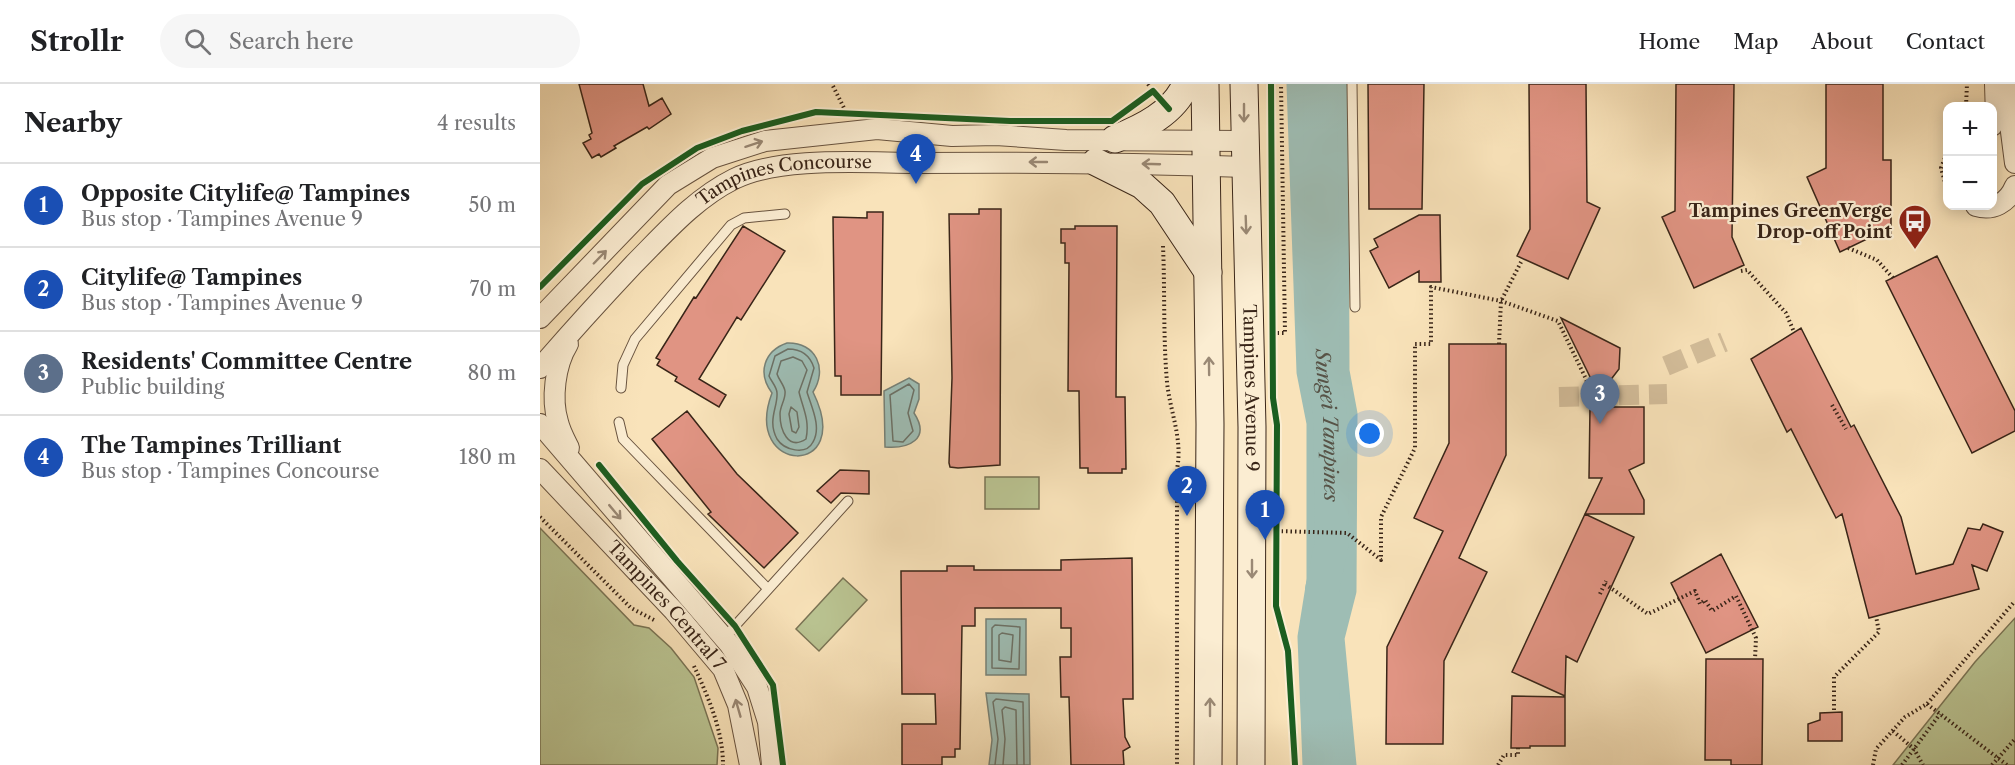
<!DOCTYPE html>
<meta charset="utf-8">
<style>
body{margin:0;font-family:"Libre Caslon Text",serif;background:#f6f6f6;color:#202124}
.controls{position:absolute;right:18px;top:18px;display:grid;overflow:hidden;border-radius:12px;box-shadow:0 3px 15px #0003}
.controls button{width:54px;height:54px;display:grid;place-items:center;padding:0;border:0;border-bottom:2px solid #e0e0e0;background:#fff;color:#202124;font:30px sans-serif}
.you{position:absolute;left:830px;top:350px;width:21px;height:21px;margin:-15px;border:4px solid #fff;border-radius:50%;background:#1a73e8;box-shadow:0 0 0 9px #1a73e833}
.badge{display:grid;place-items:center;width:39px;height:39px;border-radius:50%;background:#ea580c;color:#fff;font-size:20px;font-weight:700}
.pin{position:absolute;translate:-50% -50px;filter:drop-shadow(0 2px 3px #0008)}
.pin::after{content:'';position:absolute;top:32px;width:21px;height:18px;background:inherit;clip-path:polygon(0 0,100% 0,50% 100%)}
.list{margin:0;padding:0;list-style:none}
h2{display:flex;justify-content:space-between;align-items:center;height:78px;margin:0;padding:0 24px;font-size:26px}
h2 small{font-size:20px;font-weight:400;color:#757577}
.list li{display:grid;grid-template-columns:39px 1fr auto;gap:18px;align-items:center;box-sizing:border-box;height:84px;padding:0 24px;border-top:2px solid #e0e0e0}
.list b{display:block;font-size:22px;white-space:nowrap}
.list p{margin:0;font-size:20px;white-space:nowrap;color:#757577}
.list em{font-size:20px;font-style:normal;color:#757577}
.icon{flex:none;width:33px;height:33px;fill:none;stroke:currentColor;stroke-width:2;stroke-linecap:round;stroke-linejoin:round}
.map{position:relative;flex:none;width:1475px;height:681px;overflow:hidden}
header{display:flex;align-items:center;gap:36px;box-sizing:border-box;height:84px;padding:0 30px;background:#fff;border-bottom:2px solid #e0e0e0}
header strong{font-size:28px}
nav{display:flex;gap:33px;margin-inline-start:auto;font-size:21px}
.search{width:420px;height:54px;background:#f6f6f6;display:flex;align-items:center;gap:15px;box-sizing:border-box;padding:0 21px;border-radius:33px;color:#757577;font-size:22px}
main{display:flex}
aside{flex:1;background:#fff}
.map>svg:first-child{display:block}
.green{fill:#bac492;stroke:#7a7455;stroke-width:1.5}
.water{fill:#9ebdb4;stroke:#768076;stroke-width:1.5}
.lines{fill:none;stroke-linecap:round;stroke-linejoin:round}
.shore{stroke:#6c7166;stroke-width:1.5}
.canal{stroke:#9ebdb4;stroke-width:21}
.river{stroke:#9ebdb4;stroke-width:34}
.building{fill:#e09483;stroke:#392518;stroke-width:1.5}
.street-tunnel{stroke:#d3bd9a;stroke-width:20;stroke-dasharray:20 10;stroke-linecap:butt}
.lane-casing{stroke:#695440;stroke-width:11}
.street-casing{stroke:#695440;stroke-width:22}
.secondary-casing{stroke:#392518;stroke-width:29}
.path{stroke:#392518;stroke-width:4;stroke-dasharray:1.5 3;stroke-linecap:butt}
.lane{stroke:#fbedd2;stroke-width:9}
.street{stroke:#fbedd2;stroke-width:20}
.secondary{stroke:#fbedd2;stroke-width:27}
.cycleway-casing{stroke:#fbedd2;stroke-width:10}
.cycleway{stroke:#1b5e20;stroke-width:6}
.oneway{stroke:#9a8975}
.labels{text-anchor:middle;stroke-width:4.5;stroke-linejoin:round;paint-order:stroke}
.street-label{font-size:18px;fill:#392518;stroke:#fbedd2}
.poi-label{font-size:18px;font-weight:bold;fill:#392518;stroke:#fbedd2;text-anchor:end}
.water-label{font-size:20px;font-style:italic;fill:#575347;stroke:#fbedd2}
</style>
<header>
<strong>Strollr</strong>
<div class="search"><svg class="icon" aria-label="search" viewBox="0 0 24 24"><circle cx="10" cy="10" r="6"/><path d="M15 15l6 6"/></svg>Search here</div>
<nav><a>Home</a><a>Map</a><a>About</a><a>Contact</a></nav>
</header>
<main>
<aside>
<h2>Nearby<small>4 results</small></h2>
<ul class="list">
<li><span class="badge" style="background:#1a4fb4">1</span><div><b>Opposite Citylife@ Tampines</b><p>Bus stop · Tampines Avenue 9</p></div><em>50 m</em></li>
<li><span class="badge" style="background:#1a4fb4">2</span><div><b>Citylife@ Tampines</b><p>Bus stop · Tampines Avenue 9</p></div><em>70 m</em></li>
<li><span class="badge" style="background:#5c6f8a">3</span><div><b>Residents' Committee Centre</b><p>Public building</p></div><em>80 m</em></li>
<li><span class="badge" style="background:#1a4fb4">4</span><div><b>The Tampines Trilliant</b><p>Bus stop · Tampines Concourse</p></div><em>180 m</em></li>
</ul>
</aside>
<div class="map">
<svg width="1475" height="681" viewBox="0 0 1475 681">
<rect width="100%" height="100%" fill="#f9e3ba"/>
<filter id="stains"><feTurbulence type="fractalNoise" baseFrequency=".00333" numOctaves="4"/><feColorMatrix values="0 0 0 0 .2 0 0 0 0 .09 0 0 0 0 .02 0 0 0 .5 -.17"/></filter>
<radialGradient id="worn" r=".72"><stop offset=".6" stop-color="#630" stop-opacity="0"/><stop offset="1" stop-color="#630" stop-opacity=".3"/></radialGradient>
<path class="green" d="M445 393H499V425H445Z
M0 444 94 541 109 544 131 564 154 593 178 664 177 681H0Z
M303 494 327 516 279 567 256 545Z
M1475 534V681H1353L1435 578Z"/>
<path class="water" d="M247 259C276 258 288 285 273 308 316 395 201 391 232 309 217 289 224 267 247 259Z
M369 294 379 300V315L374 329C391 355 369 365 345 363L344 307Z
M446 535H486V591H446Z
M446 609 489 610 490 681H449L452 656Z"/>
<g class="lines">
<path class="shore" d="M248 265C262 265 270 271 274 284L267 308C271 322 282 343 273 358 266 372 244 366 237 355 227 336 238 323 237 309 237 303 231 297 229 292L235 272Z
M253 273 262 277 267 286 259 308C263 325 270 336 266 355 248 367 240 346 240 330 240 322 246 315 245 307 244 301 239 296 237 290L241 277Z
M369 300 374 306 368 329 373 347 363 358 353 357 350 311Z
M251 323 257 328 259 343 256 349 252 347 249 330Z
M455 541 480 543 479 585 452 584V544Z
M462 549 473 551 471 578 459 576V551Z
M455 681 458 655 453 618 456 615 483 618 484 681
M463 681 465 655 462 626 465 623 476 626 477 681"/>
<path class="canal" d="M757 0 767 288 777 339V497L768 553 773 681
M798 0 799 287 807 330 806 507 794 554 806 681"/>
<path class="river" id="s1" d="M780 0 783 283 790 331 792 458 782 506V605L789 681"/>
</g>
<path class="building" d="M39 0H103L109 22 122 14 131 30 109 45 107 43 74 62 76 64 61 73 59 70 52 74 43 59 51 55 49 51 52 49Z
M828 0H884L882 125H829Z
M989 0H1046L1047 118 1060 124 1028 195 977 172 990 145Z
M1136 0H1194L1192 153 1204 181 1154 204 1122 133 1135 127Z
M1286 0H1343V76H1351V154H1329L1300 168 1267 93 1286 84Z
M439 125H461L460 381 418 384 410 383 409 379 412 294 409 130H439Z
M327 128H343L341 311H301V292H295L293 133 327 134Z
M879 131H900L901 198H879V187L849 204 830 167 838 163 834 155Z
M203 142 245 167 201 236 197 233 159 295 186 311 179 323 135 297 137 293 117 281 120 276 116 274 154 213 156 214Z
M535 142H577L576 313H585L586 385H582V389H548V384H540L539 307H528L529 179H525V159H521V145H535Z
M1397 172 1475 327V347L1432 369 1346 197Z
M1021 234 1080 264 1079 285 1059 311Z
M1261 244 1311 343 1314 341 1361 433 1376 490 1413 480 1428 444 1440 446 1443 440 1463 448 1447 487 1432 481 1439 505 1329 534 1302 430 1296 434 1251 345 1247 348 1211 275Z
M909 260H966V371L919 474 947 488 904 577 903 660H846L847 563 903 447 874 434 909 359Z
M1050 323H1104V379L1089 386 1104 416V430H1045L1062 394H1049Z
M147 327 197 390 258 449 224 484 168 430 171 428 112 355Z
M300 386 329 387V410L301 409 291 419 277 407Z
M1045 430 1094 453 1037 578 1026 572 1025 612 972 588Z
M1181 470 1218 543 1166 569 1131 499Z
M592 474 593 615H583L585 653 590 663 583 667 584 681H531L529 613H521L520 573H531V544H521V524H435V542H422L420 665H415V673H402V681H362V640H396L395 610H362L361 487H407V482H434V486H521V476Z
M1166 575H1223L1222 681H1191V676H1165Z
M972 612 1025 613V662H990V664H971Z
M1302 628V657H1268V640L1280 636V629Z"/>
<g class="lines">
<path class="street-tunnel" d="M1126 282 1184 258
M1019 313 1127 310"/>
<defs>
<path id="lane" d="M812 0 815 223
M81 304 83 281 95 255 191 141 204 134 245 130
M79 338 83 355 228 505
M184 554 308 417"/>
<g id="street">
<path d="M1469 0 1470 40 1475 79"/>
<path d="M1452 42 1456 33 1455 0"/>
<path d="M1436 122C1453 127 1468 119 1475 102"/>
<path d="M0 234 128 101 172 74 225 57 337 45 412 52 456 51 526 56 704 57"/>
<path d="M28 260C15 281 11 315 18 338 20 347 25 356 29 364"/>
<path id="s2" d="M0 284C31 248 62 214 94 180 125 149 154 115 194 95 241 72 325 79 378 79 487 78 596 79 705 83"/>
<path d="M0 340 190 561 217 603 228 638 232 681"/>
<path id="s3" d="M0 385 134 527 183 585 198 621 210 681"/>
</g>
<g id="secondary">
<path d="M665 0 670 340 668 681"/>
<path id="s4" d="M704 0 712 343 711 681"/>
<path d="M575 55C602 44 634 29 646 0"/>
<path d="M556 78 602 101 622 119 668 188"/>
</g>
</defs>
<use href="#lane" class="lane-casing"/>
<use href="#street" class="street-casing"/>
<use href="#secondary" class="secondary-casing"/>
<path class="path" d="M608 0 613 7
M293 2 307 30
M1426 22 1427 0
M1408 66 1401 84 1408 109
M623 162C625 207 623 252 627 298 630 328 643 355 637 385V681
M1308 164 1337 176 1353 194
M1201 187 1207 186 1246 229 1254 248
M733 249H745L741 0
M959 260 961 217 981 178
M1292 321 1306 345
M0 433 91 524 116 537
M737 447 807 449 841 476V433L875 364V260H891V203L961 217 1018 237 1046 295 1055 322
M1065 500 1108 530 1155 507 1160 520 1165 516 1172 527 1196 512 1216 554 1215 575
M1060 510 1066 497
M154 582C168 613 183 646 183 681
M1387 620 1467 681
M1294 626V593L1339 548 1336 532
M1353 647 1374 665 1383 681
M958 681 964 671H978V664
M1333 681 1336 665 1365 633 1387 620 1475 517
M1362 681 1400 630
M1452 681 1475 655"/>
<use href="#lane" class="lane"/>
<use href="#street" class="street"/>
<use href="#secondary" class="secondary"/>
<defs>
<path id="cycleway" d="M731 0 733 314 737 341 736 522 748 567 755 681
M0 203 102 100 157 64 202 47 276 28 470 37H572L613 7 629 25
M59 381 137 477 195 542 233 601 243 681"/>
</defs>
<use href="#cycleway" class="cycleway-casing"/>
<use href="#cycleway" class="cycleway"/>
</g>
<defs><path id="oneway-shaft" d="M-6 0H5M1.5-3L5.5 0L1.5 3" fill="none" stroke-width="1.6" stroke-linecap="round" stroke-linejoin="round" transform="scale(1.5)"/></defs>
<g class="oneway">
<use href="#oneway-shaft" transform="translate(704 29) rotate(90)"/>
<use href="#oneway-shaft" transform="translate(214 60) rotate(-18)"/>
<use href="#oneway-shaft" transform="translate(498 78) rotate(180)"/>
<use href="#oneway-shaft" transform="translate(611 80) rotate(-178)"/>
<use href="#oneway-shaft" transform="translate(706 141) rotate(88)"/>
<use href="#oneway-shaft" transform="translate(60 173) rotate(-46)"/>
<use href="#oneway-shaft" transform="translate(669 282) rotate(-91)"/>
<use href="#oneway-shaft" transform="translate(75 428) rotate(50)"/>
<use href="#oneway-shaft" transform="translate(712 485) rotate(90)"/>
<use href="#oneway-shaft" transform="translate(670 623) rotate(-90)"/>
<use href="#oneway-shaft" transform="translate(198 624) rotate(-106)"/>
</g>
<defs>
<symbol id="bus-pin" viewBox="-11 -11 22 30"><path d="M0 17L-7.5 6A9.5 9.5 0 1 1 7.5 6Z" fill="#8f2418" stroke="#fbedd2"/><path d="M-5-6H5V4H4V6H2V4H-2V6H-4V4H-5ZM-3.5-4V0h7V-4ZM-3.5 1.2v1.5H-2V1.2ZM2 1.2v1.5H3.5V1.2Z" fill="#fff"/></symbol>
</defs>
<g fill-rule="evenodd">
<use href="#bus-pin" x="1356" y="118" width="38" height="52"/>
</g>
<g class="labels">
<g class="street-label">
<text dy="6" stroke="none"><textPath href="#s2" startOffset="321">Tampines Concourse</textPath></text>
<text dy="6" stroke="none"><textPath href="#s4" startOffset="304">Tampines Avenue 9</textPath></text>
<text dy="6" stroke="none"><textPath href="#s3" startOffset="186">Tampines Central 7</textPath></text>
</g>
<g class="poi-label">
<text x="1352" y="133">Tampines GreenVerge<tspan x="1352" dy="21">Drop-off Point</tspan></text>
</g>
<g class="water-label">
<text dy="7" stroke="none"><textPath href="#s1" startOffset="342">Sungei Tampines</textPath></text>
</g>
</g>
<rect width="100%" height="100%" filter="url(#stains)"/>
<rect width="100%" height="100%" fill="url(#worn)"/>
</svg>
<div class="controls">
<button>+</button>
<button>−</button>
</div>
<div class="you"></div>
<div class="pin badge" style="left:725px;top:456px;background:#1a4fb4">1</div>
<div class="pin badge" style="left:647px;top:432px;background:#1a4fb4">2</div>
<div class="pin badge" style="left:1060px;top:340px;background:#5c6f8a">3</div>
<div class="pin badge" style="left:376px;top:100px;background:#1a4fb4">4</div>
</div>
</main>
